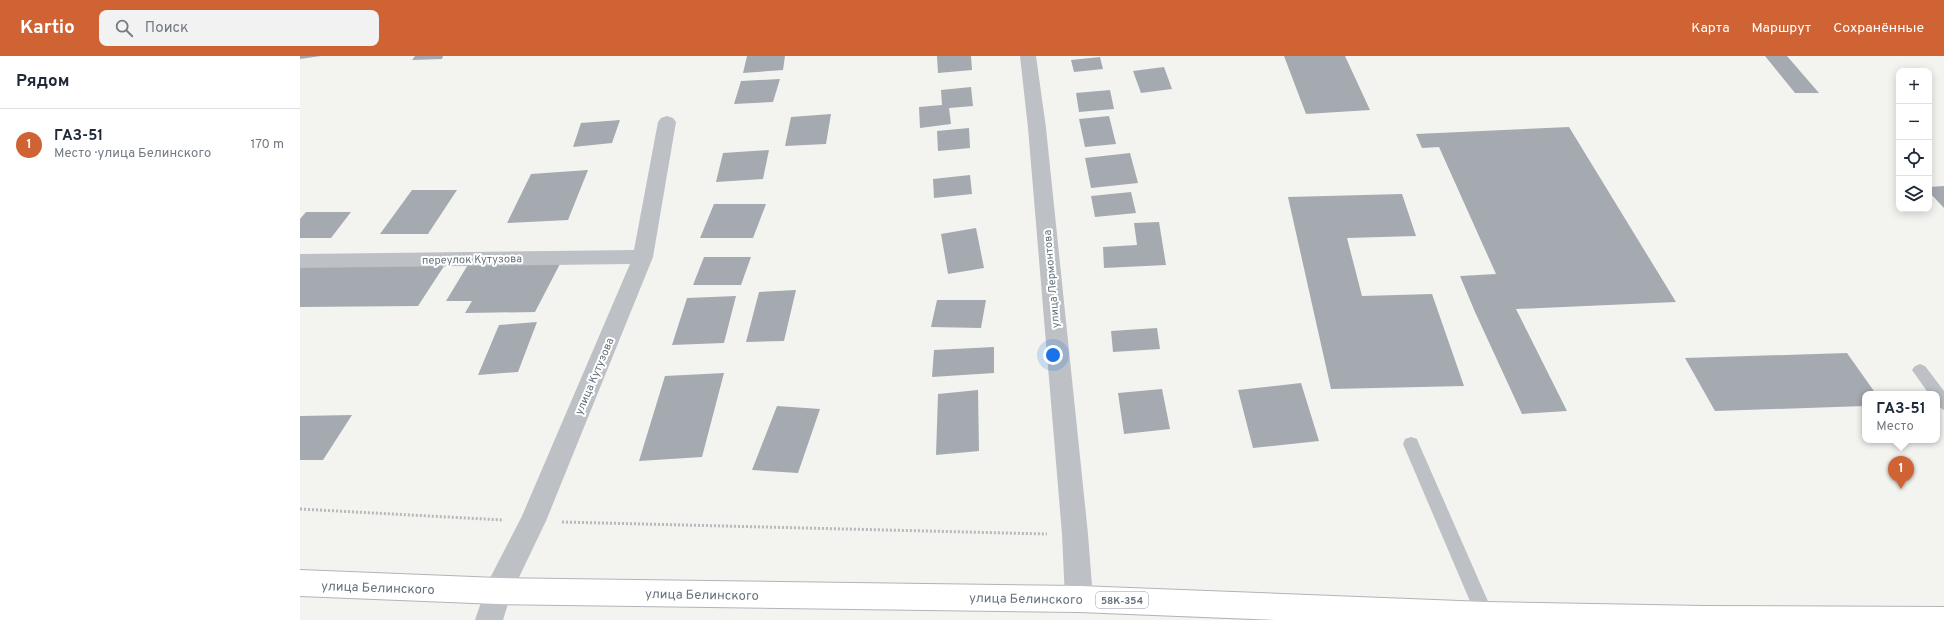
<!DOCTYPE html>
<html lang="ru">
<meta charset="utf-8">
<style>
body{margin:0;font-family:Overpass,sans-serif;background:#f2f2f3;color:#1f2937}
.controls{position:absolute;right:12px;top:12px;display:grid;overflow:hidden;border-radius:8px;box-shadow:0 2px 10px #0003}
.controls button{width:36px;height:36px;display:grid;place-items:center;padding:0;border:0;border-bottom:1px solid #e0e1e3;background:#fff;color:#1f2937;font:20px sans-serif}
.you{position:absolute;left:753px;top:299px;width:14px;height:14px;margin:-10px;border:3px solid #fff;border-radius:50%;background:#1a73e8;box-shadow:0 0 0 6px #1a73e833}
.badge{display:grid;place-items:center;width:26px;height:26px;border-radius:50%;background:#d06334;color:#fff;font-size:13px;font-weight:700}
.pin{position:absolute;translate:-50% -33px;filter:drop-shadow(0 1px 2px #0008)}
.pin::after{content:'';position:absolute;top:21px;width:14px;height:12px;background:inherit;clip-path:polygon(0 0,100% 0,50% 100%)}
.popup{position:absolute;left:1562px;top:335px;width:78px;height:52px;box-sizing:border-box;display:grid;place-content:center;border-radius:8px;background:#fff;filter:drop-shadow(0 1px 3px #0005);font-size:13px;white-space:nowrap;color:#747a83}
.popup b{font-size:15px;color:#1f2937}
.popup::after{content:'';position:absolute;left:50%;top:100%;margin-left:-8px;border:8px solid transparent;border-top-color:#fff}
.list{margin:0;padding:0;list-style:none}
h2{display:flex;justify-content:space-between;align-items:center;height:52px;margin:0;padding:0 16px;font-size:17px}
h2 small{font-size:13px;font-weight:400;color:#747a83}
.list li{display:grid;grid-template-columns:26px 1fr auto;gap:12px;align-items:center;box-sizing:border-box;height:72px;padding:0 16px;border-top:1px solid #e0e1e3}
.list b{display:block;font-size:15px;white-space:nowrap}
.list p{margin:0;font-size:13px;white-space:nowrap;color:#747a83}
.list em{font-size:13px;font-style:normal;color:#747a83}
.icon{flex:none;width:22px;height:22px;fill:none;stroke:currentColor;stroke-width:2;stroke-linecap:round;stroke-linejoin:round}
.map{position:relative;flex:none;width:1644px;height:564px;overflow:hidden}
header{display:flex;align-items:center;gap:24px;box-sizing:border-box;height:56px;padding:0 20px;background:#d06334;color:#fff}
header strong{font-size:19px}
nav{display:flex;gap:22px;margin-inline-start:auto;font-size:14px}
.search{width:280px;height:36px;background:#f2f2f3;display:flex;align-items:center;gap:10px;box-sizing:border-box;padding:0 14px;border-radius:8px;color:#747a83;font-size:15px}
main{display:flex}
aside{flex:1;background:#fff}
.map>svg:first-child{display:block}
.building{fill:#a4aab0}
.lines{fill:none;stroke-linecap:round;stroke-linejoin:round}
.primary-casing{stroke:#b1b4b8;stroke-width:2}
.path{stroke:#b7b9bc;stroke-width:3;stroke-dasharray:2 2;stroke-linecap:butt}
.lane{fill:#bdc0c4;fill-rule:evenodd}
.street{fill:#bdc0c4;fill-rule:evenodd}
.primary{fill:#fff;fill-rule:evenodd}
.labels{text-anchor:middle;stroke-width:4;stroke-linejoin:round;paint-order:stroke}
.shield{fill:#fff;stroke:#949ca5;stroke-width:1}
.shield-label{font-size:10px;font-weight:bold;fill:#66727e}
.street-label{font-size:11px;fill:#66727e;stroke:#fff}
.near-street-label{font-size:13px;fill:#66727e;stroke:#fff}
</style>
<header>
<strong>Kartio</strong>
<div class="search"><svg class="icon" aria-label="search" viewBox="0 0 24 24"><circle cx="10" cy="10" r="6"/><path d="M15 15l6 6"/></svg>Поиск</div>
<nav><a>Карта</a><a>Маршрут</a><a>Сохранённые</a></nav>
</header>
<main>
<aside>
<h2>Рядом<small></small></h2>
<ul class="list">
<li><span class="badge">1</span><div><b>ГАЗ-51</b><p>Место · улица Белинского</p></div><em>170 m</em></li>
</ul>
</aside>
<div class="map">
<svg width="1644" height="564" viewBox="0 0 1644 564">
<rect width="100%" height="100%" fill="#f3f4f0"/>
<path class="building" d="M0 0H21L0 3Z
M115 0H143L142 3 112 4Z
M447 0H485L483 14 443 17Z
M637 0H671L672 14 638 17Z
M984 0H1045L1070 54 1006 58Z
M1465 0H1487L1519 37H1495Z
M800 1 803 13 774 16 771 4Z
M864 11 872 33 841 37 833 15Z
M480 23 473 46 434 48 441 25Z
M671 31 673 50 649 52 651 68 620 72 619 51 642 49 641 34Z
M810 34 814 53 779 56 776 37Z
M531 58 526 88 485 90 491 61Z
M809 60 816 88 785 91 779 63Z
M320 64 312 87 273 91 281 67Z
M1269 71 1376 246 1216 253 1267 355 1222 358 1175 256 1160 220 1196 218 1139 91 1122 92 1116 78Z
M669 72 670 92 638 95 637 75Z
M469 94 463 123 416 126 423 97Z
M830 97 838 127 791 132 785 102Z
M288 114 268 164 207 167 231 118Z
M670 119 672 138 634 142 633 123Z
M1644 130V152L1629 136V131Z
M112 134H157L128 178H80Z
M831 136 836 157 795 161 791 140Z
M1102 138 1116 180 1047 182 1062 240 1132 238 1164 330 1031 333 988 141Z
M414 148H466L453 182H400Z
M6 156H51L31 182H0V163Z
M859 166 866 209 804 212 803 191 837 189 834 167Z
M676 172 684 212 648 218 641 178Z
M404 201H451L441 229H393Z
M148 204 118 250 0 251V205Z
M261 206 235 256 165 257 172 245H146L169 207Z
M496 234 484 285 446 286 459 236Z
M436 240 424 287 372 289 387 242Z
M637 244H686L681 272 631 271Z
M237 266 218 316 178 319 199 269Z
M857 272 860 293 813 296 811 275Z
M694 291V317L632 321 634 294Z
M1547 297 1576 338H1565V350L1415 355 1385 302Z
M424 317 402 401 339 405 365 320Z
M1001 327 1019 385 953 392 938 334Z
M862 333 870 373 824 378 818 337Z
M678 334 679 395 636 399 638 338Z
M477 350 520 353 498 417 452 414Z
M52 359 23 404H0V360Z"/>
<g class="lines">
<defs>
<path id="primary" d="M0 514 198 522 779 530 1185 546 1404 550 1644 551V564H976L779 556 198 548 0 540Z"/>
</defs>
<use href="#primary" class="primary-casing"/>
<path class="path" d="M0 453 203 464
M262 466 747 478"/>
<path class="lane" d="M1620 308 1625 310 1644 335V354L1637 350V338H1629L1612 314 1615 310Z
M1111 381 1117 383 1119 388 1194 559 1192 564H1178L1103 388 1105 383Z"/>
<path class="street" d="M720 0H736L746 72 788 478 793 543 789 552 779 556 769 552 765 543 762 478 728 72Z
M367 60 373 62 376 66 353 201 246 465 211 538 203 564H175L188 526 222 460 330 208 0 212V198L334 194 358 66 361 62Z"/>
<use href="#primary" class="primary"/>
</g>
<g class="labels">
<rect class="shield" x="796" y="536" width="52" height="16" rx="3"/>
<g class="shield-label">
<text x="822" y="548">58К-354</text>
</g>
<g class="street-label">
<text transform="translate(172 203) rotate(-1)" y="4">переулок Кутузова</text>
<text transform="translate(751 223) rotate(-95)" y="4">улица Лермонтова</text>
<text transform="translate(294 320) rotate(-67)" y="4">улица Кутузова</text>
</g>
<g class="near-street-label">
<text transform="translate(78 531) rotate(2)" y="5">улица Белинского</text>
<text transform="translate(402 538) rotate(1)" y="5">улица Белинского</text>
<text transform="translate(726 542) rotate(1)" y="5">улица Белинского</text>
</g>
</g>
</svg>
<div class="controls">
<button>+</button>
<button>−</button>
<button><svg class="icon" aria-label="locate" viewBox="0 0 24 24"><circle cx="12" cy="12" r="6"/><path d="M12 2v4M12 18v4M2 12h4M18 12h4"/></svg></button>
<button><svg class="icon" aria-label="layers" viewBox="0 0 24 24"><path d="M12 4l9 5-9 5-9-5zM3 14l9 5 9-5"/></svg></button>
</div>
<div class="you"></div>
<div class="pin badge" style="left:1601px;top:433px">1</div>
<div class="popup"><b>ГАЗ-51</b>Место</div>
</div>
</main>
